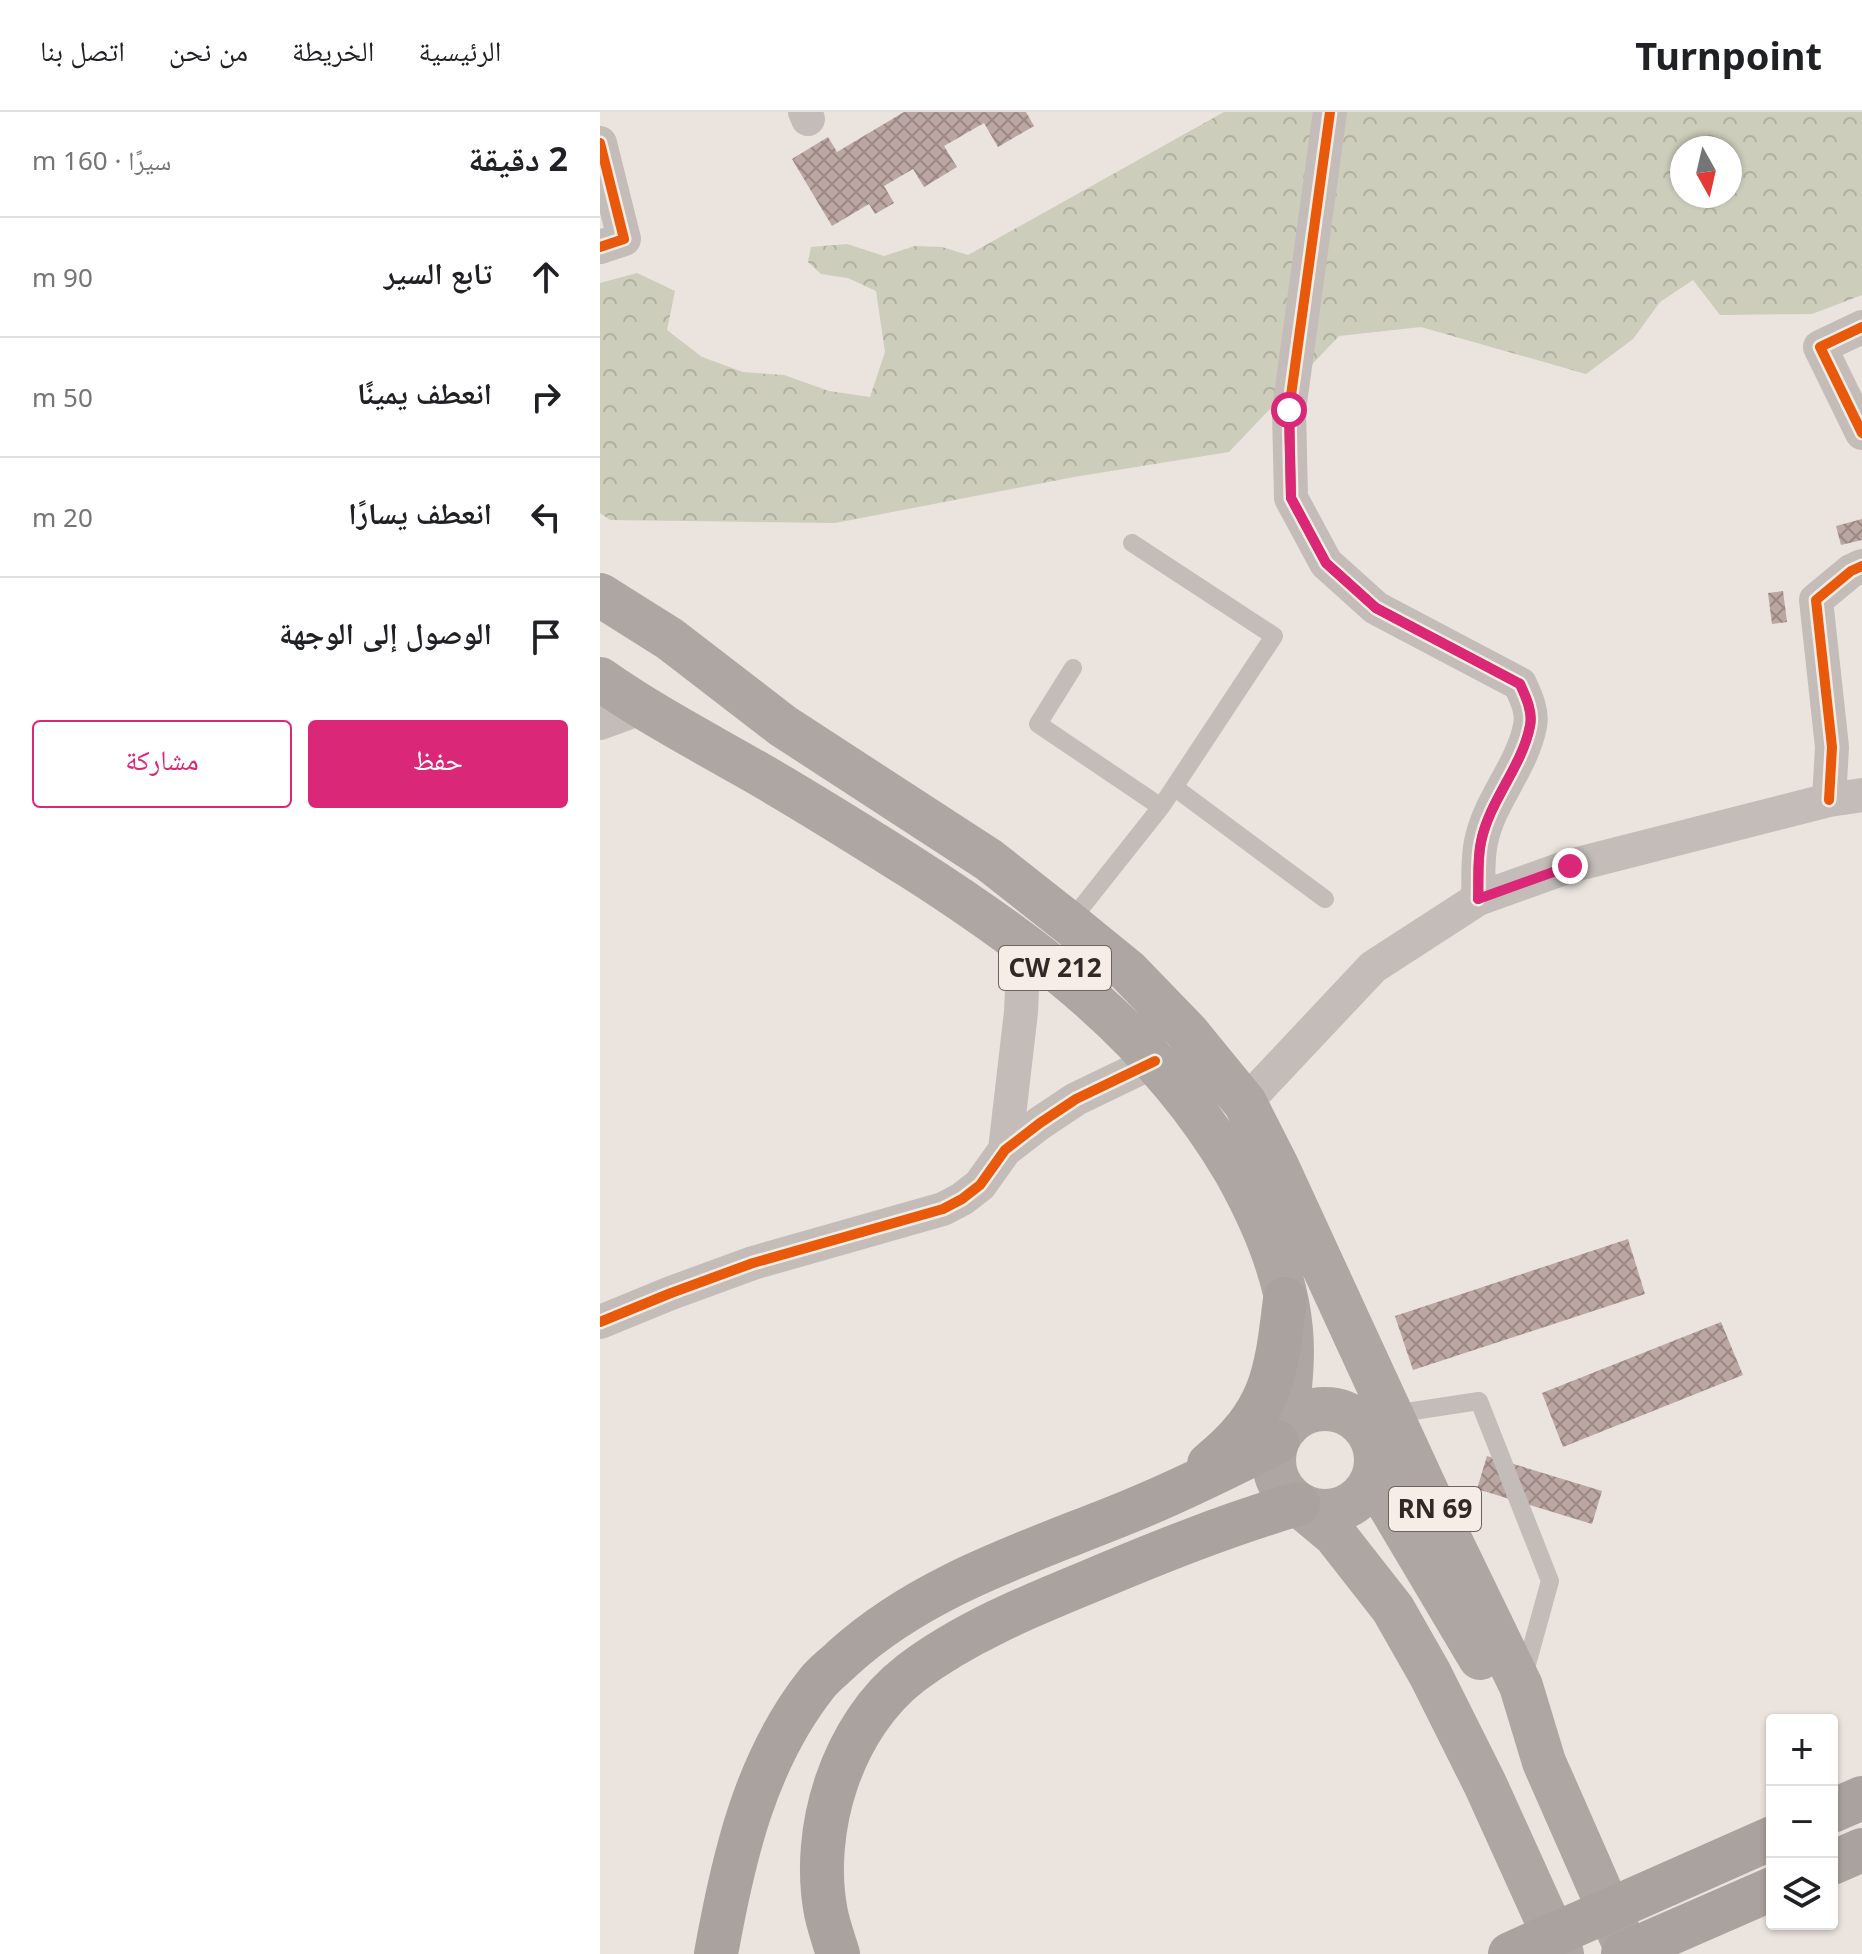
<!DOCTYPE html>
<html lang="ar">
<meta charset="utf-8">
<style>
body{margin:0;font-family:"Noto Sans","Noto Naskh Arabic",sans-serif;background:#f6f6f6;color:#202124;direction:rtl}
.controls{position:absolute;right:24px;bottom:24px;display:grid;overflow:hidden;border-radius:8px;box-shadow:0 2px 6px #0004}
.controls button{width:72px;height:72px;display:grid;place-items:center;padding:0;border:0;border-bottom:2px solid #e0e0e0;background:#fff;color:#202124;font:40px sans-serif}
.compass{position:absolute;left:1070px;top:24px;width:72px;height:72px;border-radius:50%;background:#fff;box-shadow:0 2px 6px #0004;rotate:172deg}
.stop{position:absolute;width:24px;height:24px;margin:-18px;border:6px solid #db2777;border-radius:50%;background:#fff}
.stop.end{background:#db2777;border-color:#fff;box-shadow:0 2px 8px #0008}
.list{margin:0;padding:0;list-style:none}
h2{display:flex;justify-content:space-between;align-items:center;height:104px;margin:0;padding:0 32px;font-size:34px}
h2 small{font-size:26px;font-weight:400;color:#757577}
.list li{display:grid;grid-template-columns:52px 1fr auto;gap:24px;align-items:center;box-sizing:border-box;height:120px;padding:0 32px;border-top:2px solid #e0e0e0}
.list b{display:block;font-size:30px;white-space:nowrap}
.list em{font-size:26px;font-style:normal;color:#757577}
.actions{display:flex;gap:16px;padding:24px 32px}
.actions a{flex:1;padding:18px 0;border:2px solid #db2777;border-radius:8px;text-align:center;font-size:28px;color:#db2777}
.actions .main{background:#db2777;color:#fff}
.icon{flex:none;width:44px;height:44px;fill:none;stroke:currentColor;stroke-width:2;stroke-linecap:round;stroke-linejoin:round}
.map{position:relative;flex:none;width:1262px;height:1842px;overflow:hidden;direction:ltr}
header{display:flex;align-items:center;gap:48px;box-sizing:border-box;height:112px;padding:0 40px;background:#fff;border-bottom:2px solid #e0e0e0}
header strong{font-size:38px}
nav{display:flex;gap:44px;margin-inline-start:auto;font-size:28px}
main{display:flex}
aside{flex:1;background:#fff}
.map>svg:first-child{display:block}
.forest{fill:url(#forest-crowns);fill-rule:evenodd}
.building{fill:url(#building-cross-hatch)}
.lines{fill:none;stroke-linecap:round;stroke-linejoin:round}
.service{stroke:#c3bcb8;stroke-width:18}
.minor{stroke:#c3bcb8;stroke-width:34}
.trunk{stroke:#ada6a2;stroke-width:44}
.motorway{stroke:#a9a29e;stroke-width:44}
.cycleway-casing{stroke:#f6ede6;stroke-width:15}
.cycleway{stroke:#e8590c;stroke-width:10}
.route{stroke:#db2777;stroke-width:10}
.labels{text-anchor:middle;stroke-width:6;stroke-linejoin:round;paint-order:stroke}
.shield{fill:#f6ede6;stroke:#6d6460;stroke-width:2}
.shield-label{font-size:26px;font-weight:bold;fill:#322927}
</style>
<header>
<strong>Turnpoint</strong>
<nav><a>الرئيسية</a><a>الخريطة</a><a>من نحن</a><a>اتصل بنا</a></nav>
</header>
<main>
<div class="map">
<svg width="1262" height="1842" viewBox="0 0 1262 1842">
<defs>
<pattern id="forest-crowns" width="20" height="18" patternUnits="userSpaceOnUse" patternTransform="scale(2)"><rect width="20" height="18" fill="#cccdba"/><path d="M2 6a3 3 0 1 1 6 0M12 15a3 3 0 1 1 6 0" fill="none" stroke="#b0b0a0"/></pattern>
<pattern id="building-cross-hatch" width="8" height="8" patternUnits="userSpaceOnUse" patternTransform="scale(2)"><rect width="8" height="8" fill="#bba6a2"/><path d="M0 0l8 8M0 8l8-8" fill="none" stroke="#998784"/></pattern>
</defs>
<rect width="100%" height="100%" fill="#eae3de"/>
<path class="forest" d="M624 0H1262V183L1212 202 1120 203 1093 168 1060 190 1033 227 986 262 821 215 739 224 629 340 474 365 235 411 10 408 0 401V171L37 161 75 179 67 218 102 245 143 260 184 263 229 279 270 285 285 240 276 179 248 166 221 162 208 150 211 135 247 132 284 144 315 134 342 135 368 143ZM1082 36H1130V84H1082Z"/>
<path class="building" d="M304 0H426L434 14 398 35 384 11 344 34 357 55 324 75 313 57 284 74 294 91 275 102 269 92 232 114 192 47 228 25 237 40Z
M1262 407V428L1241 433 1236 414Z
M1183 479 1187 510 1172 512 1168 481Z
M1028 1127 1045 1182 813 1258 795 1204Z
M1121 1210 1143 1263 963 1335 942 1281Z
M887 1344 1002 1379 992 1412 877 1377Z"/>
<g class="lines">
<path class="service" d="M473 556 438 612 561 695
M574 675 725 787
M469 811 561 695 674 524 532 431
M793 1302 879 1289 950 1469 924 1563"/>
<path class="minor" d="M205 0 208 7
M730 0 689 298 691 386 726 451 776 496 920 572C926 585 933 600 930 614 922 655 889 689 881 730 877 748 879 769 878 787
M0 31 24 127 0 135
M1262 215 1220 235 1262 321
M0 611 41 596
M1229 688 1232 635 1216 488 1251 459 1262 454
M645 991 773 855 878 787 970 754 1229 688 1262 683
M405 1038 421 900 424 831
M0 1210 71 1181 153 1151 343 1097 362 1087 380 1073 405 1038 440 1011 476 987 555 949"/>
<path class="trunk" d="M0 483 70 527 183 614 389 748 469 811 528 859 587 920 645 991 677 1054 828 1382 921 1574 944 1650 1024 1832
M0 567C47 600 96 626 145 654 202 686 257 721 311 755 438 836 558 927 635 1059 662 1107 686 1162 691 1218 694 1250 689 1283 686 1315
M674 1348a51 51 0 1 1 102 0a51 51 0 1 1-102 0Z
M773 1366 880 1546
M698 1392 735 1423 793 1497 830 1562 885 1672 962 1842"/>
<path class="motorway" d="M609 1352C672 1301 676 1263 685 1187
M1232 1699 1262 1686
M1232 1751 1262 1738
M116 1842C133 1747 155 1649 217 1571 224 1562 235 1554 243 1546 323 1473 430 1440 528 1400 579 1379 628 1355 677 1330
M238 1842C234 1829 229 1815 226 1801 210 1718 242 1614 311 1561 364 1521 427 1495 488 1470 557 1441 626 1413 698 1392
M910 1842 1172 1726
M1023 1842 1172 1777"/>
<defs>
<path id="cycleway" d="M730 0 689 298 691 386 726 451 776 496 920 572C926 585 933 600 930 614 922 655 889 689 881 730 877 748 879 769 878 787
M0 31 24 127 0 135
M1262 215 1220 235 1262 321
M1229 688 1232 635 1216 488 1251 459 1262 454
M0 1210 71 1181 153 1151 343 1097 362 1087 380 1073 405 1038 440 1011 476 987 555 949"/>
</defs>
<use href="#cycleway" class="cycleway-casing"/>
<use href="#cycleway" class="cycleway"/>
</g>
<g class="lines">
<path class="route" d="M689 298 691 386 726 451 776 496 920 572C926 585 933 600 930 614 922 655 889 689 881 730 877 748 879 769 878 787L970 754"/>
</g>
<g class="labels">
<g class="shield">
<rect x="399" y="834" width="112" height="44" rx="6"/>
<rect x="789" y="1375" width="92" height="44" rx="6"/>
</g>
<g class="shield-label">
<text x="455" y="865">CW 212</text>
<text x="835" y="1406">RN 69</text>
</g>
</g>
</svg>
<div class="controls">
<button>+</button>
<button>−</button>
<button><svg class="icon" aria-label="layers" viewBox="0 0 24 24"><path d="M12 4l9 5-9 5-9-5zM3 14l9 5 9-5"/></svg></button>
</div>
<svg class="compass" viewBox="-18 -18 36 36"><path d="M0-13l5 13h-10z" fill="#e53935"/><path d="M0 13l5-13h-10z" fill="#757577"/></svg>
<div class="stop" style="left:689px;top:298px"></div>
<div class="stop end" style="left:970px;top:754px"></div>
</div>
<aside>
<h2>2 دقيقة<small>سيرًا · 160 m</small></h2>
<ul class="list">
<li><svg class="icon" aria-label="ahead" viewBox="0 0 24 24"><path d="M12 20V5M6 11l6-6 6 6"/></svg><div><b>تابع السير</b></div><em>90 m</em></li>
<li><svg class="icon" aria-label="right" viewBox="0 0 24 24"><path d="M7 20v-9h11M14 6l5 5-5 5"/></svg><div><b>انعطف يمينًا</b></div><em>50 m</em></li>
<li><svg class="icon" aria-label="left" viewBox="0 0 24 24"><path d="M17 20v-9H6M10 6l-5 5 5 5"/></svg><div><b>انعطف يسارًا</b></div><em>20 m</em></li>
<li><svg class="icon" aria-label="arrive" viewBox="0 0 24 24"><path d="M6 21V4h12l-3 4 3 4H6"/></svg><div><b>الوصول إلى الوجهة</b></div></li>
</ul>
<div class="actions"><a class="main">حفظ</a><a>مشاركة</a></div>
</aside>
</main>
